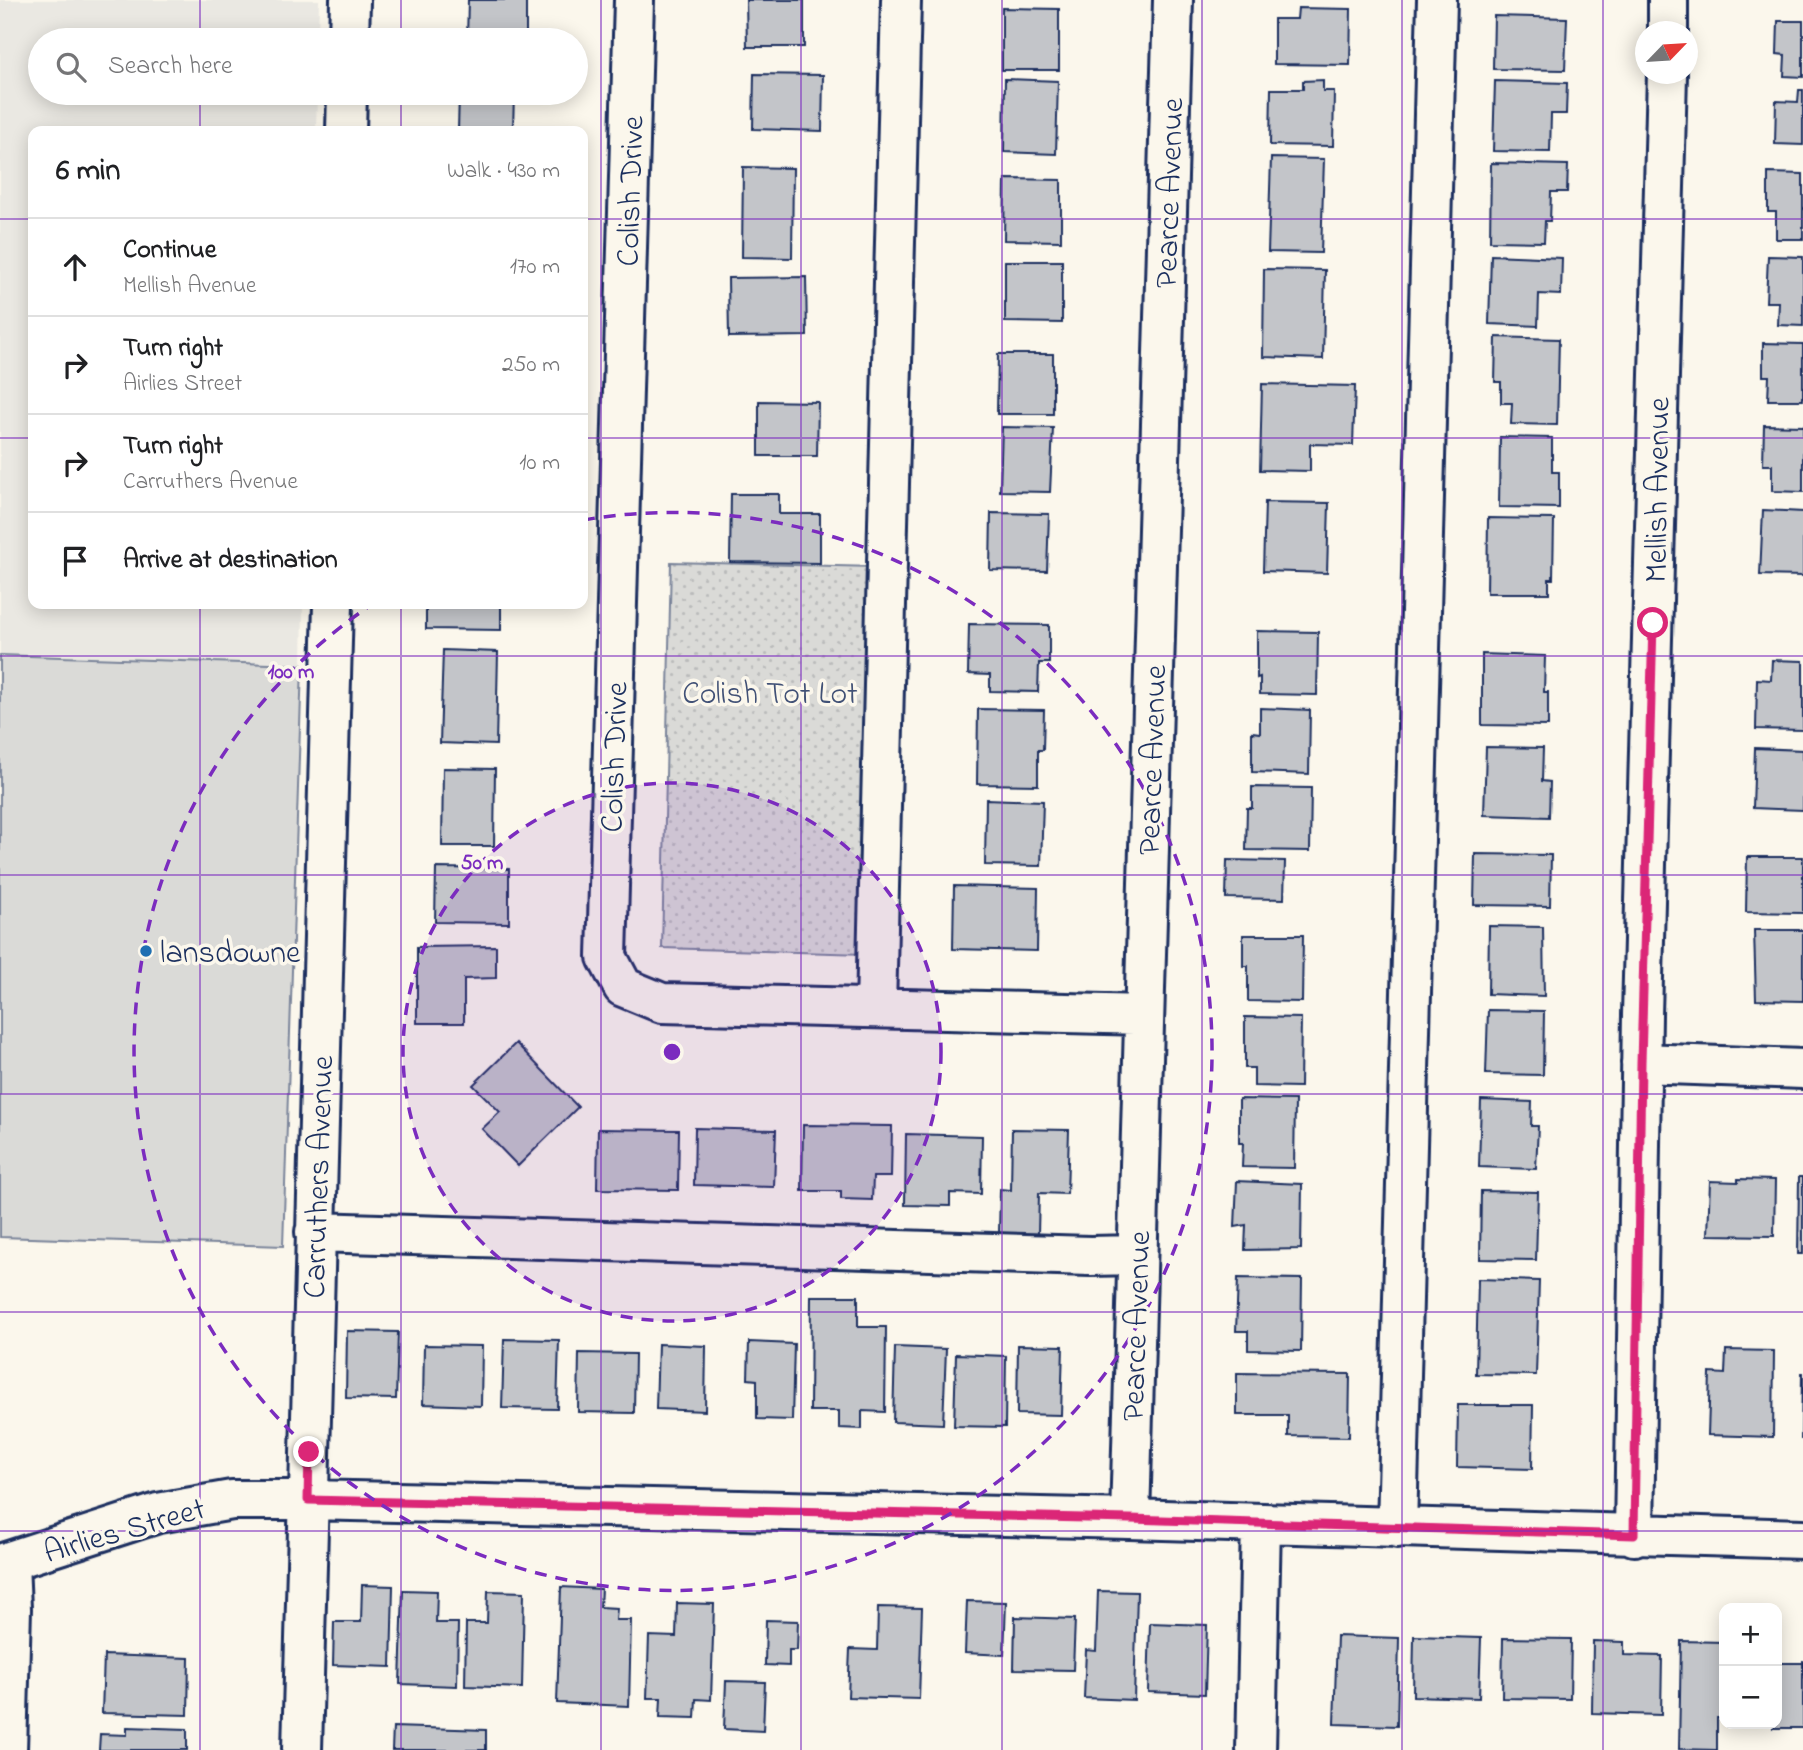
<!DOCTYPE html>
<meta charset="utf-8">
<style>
body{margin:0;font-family:"Indie Flower",sans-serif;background:#f6f6f6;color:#202124}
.controls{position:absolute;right:21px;bottom:21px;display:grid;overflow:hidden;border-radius:14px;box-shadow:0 4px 18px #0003}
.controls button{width:63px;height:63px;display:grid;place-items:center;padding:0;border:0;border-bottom:2px solid #e0e0e0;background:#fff;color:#202124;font:35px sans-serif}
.compass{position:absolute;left:1635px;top:21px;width:63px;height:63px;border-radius:50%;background:#fff;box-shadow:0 4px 18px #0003;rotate:65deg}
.stop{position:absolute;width:21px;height:21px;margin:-16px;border:5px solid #db2777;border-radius:50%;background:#fff}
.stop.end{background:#db2777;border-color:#fff;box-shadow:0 2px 7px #0008}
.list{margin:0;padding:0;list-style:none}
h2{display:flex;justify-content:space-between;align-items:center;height:91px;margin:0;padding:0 28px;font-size:30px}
h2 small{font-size:23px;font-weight:400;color:#757577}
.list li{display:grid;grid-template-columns:46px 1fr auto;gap:21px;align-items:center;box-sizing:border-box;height:98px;padding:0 28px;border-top:2px solid #e0e0e0}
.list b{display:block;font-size:26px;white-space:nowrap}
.list p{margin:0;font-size:23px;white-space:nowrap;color:#757577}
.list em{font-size:23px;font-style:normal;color:#757577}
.icon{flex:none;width:38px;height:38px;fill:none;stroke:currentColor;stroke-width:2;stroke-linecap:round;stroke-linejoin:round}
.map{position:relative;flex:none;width:1803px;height:1750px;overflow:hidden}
.search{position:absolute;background:#fff;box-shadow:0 4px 18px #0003;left:28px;top:28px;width:560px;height:77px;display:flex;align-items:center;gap:18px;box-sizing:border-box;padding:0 24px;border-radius:38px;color:#757577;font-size:26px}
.panel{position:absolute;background:#fff;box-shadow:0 4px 18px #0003;left:28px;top:126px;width:560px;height:483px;border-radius:14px}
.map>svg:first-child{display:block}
.built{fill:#eae8e2}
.grass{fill:#dadad7;stroke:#7a849a;stroke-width:2}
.park{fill:url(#park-dots);stroke:#7a849a;stroke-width:2}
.building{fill:#c3c5c9;stroke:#1b2f5e;stroke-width:2}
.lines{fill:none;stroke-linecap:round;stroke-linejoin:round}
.minor-casing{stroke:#1b2f5e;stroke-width:44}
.minor{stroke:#fbf7ec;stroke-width:38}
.route{stroke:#db2777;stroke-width:9}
.grid{fill:none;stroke:#7b2cbf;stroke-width:2;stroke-opacity:0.55}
.ring{fill:none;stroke:#7b2cbf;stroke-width:3.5;stroke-dasharray:12 9}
.poi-dot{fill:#1f6fb2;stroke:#fbf7ec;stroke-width:2.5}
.labels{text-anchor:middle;stroke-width:7;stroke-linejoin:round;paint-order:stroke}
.street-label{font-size:32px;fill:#1b2f5e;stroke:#fbf7ec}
.park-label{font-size:32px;fill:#415176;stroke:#fbf7ec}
.poi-label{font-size:32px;fill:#1b2f5e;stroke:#fbf7ec;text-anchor:start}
.centre{fill:#7b2cbf;stroke:#fbf7ec;stroke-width:3.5}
.ring-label{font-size:21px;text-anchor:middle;font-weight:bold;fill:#7b2cbf;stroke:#fbf7ec;stroke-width:7;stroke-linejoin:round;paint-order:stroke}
</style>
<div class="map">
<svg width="1803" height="1750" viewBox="0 0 1803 1750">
<defs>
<pattern id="park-dots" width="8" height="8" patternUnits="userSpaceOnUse" patternTransform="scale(1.75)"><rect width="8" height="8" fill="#dadad7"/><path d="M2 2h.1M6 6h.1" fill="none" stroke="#babbbb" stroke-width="1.8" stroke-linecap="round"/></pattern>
</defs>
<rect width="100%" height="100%" fill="#fbf7ec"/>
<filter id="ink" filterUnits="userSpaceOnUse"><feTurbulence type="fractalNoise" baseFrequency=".0143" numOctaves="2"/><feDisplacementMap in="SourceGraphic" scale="14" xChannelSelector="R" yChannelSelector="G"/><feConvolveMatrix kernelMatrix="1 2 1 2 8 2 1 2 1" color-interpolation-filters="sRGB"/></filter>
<g filter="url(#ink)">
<path class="built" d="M0 0H319L318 40H40V93H317L316 131H33V604H303L302 665 0 655Z"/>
<path class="grass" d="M0 655 302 665 283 1246 0 1237Z"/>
<path class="park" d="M671 562 876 567 865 954 662 948Z"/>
<path class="building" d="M468 0H526V40H467Z
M746 0H804V47H747Z
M1002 8 1059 9V70H1002Z
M1298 8 1351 9 1350 65 1274 64V19H1297Z
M1494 16 1567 18 1565 70 1493 69Z
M1778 21H1803V77L1784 76 1785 55 1777 54Z
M754 74 823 75 822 131 753 129Z
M1005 79 1058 81 1056 154 1004 152Z
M1323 80V91H1334L1333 146 1270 145 1271 89H1303V81Z
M1495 81 1567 83 1566 114H1551L1550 152 1493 151Z
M1799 90H1803V145L1775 144 1776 101 1798 102Z
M459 93H514L513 131H458Z
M1271 158 1324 159 1321 253 1268 252Z
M1491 163 1568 165 1567 192H1551L1550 221H1545L1544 242 1490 241Z
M743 167 793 168 792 258 742 257Z
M1768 173 1803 174V239H1776V212H1768Z
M1005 179 1061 180V241L1004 240Z
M1491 255 1562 258 1561 295 1539 294 1538 326 1489 324Z
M1768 256 1803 257V326L1778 325 1779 302H1766Z
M1005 261H1062V323L1005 322Z
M1264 269 1325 270 1323 359 1263 357Z
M806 277 807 336 729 337 728 278Z
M1496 337 1559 339 1557 425 1511 424 1512 403H1501V382H1495Z
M1763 343 1803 344V400H1768L1769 376H1763Z
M998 354H1053V414H997Z
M1262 384 1355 386 1353 445 1310 444V471L1260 470Z
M759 401 818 402 817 456H759Z
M1764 425 1803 426V492L1772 491V465H1763Z
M1002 427 1053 428 1050 492 1000 491Z
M1500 437 1552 438V472H1559V508L1499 507Z
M731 494H779V514H820V563L730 562Z
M1265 502 1329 503 1327 573 1263 571Z
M1763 510 1803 512V576L1760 575Z
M991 513 1049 514 1047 571 990 570Z
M1488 518 1554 519 1553 579H1549V593H1487Z
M426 604H501V630L426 629Z
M969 624 1049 625V663H1039L1038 692 990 691V675L968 674Z
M1257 631 1318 632 1317 695 1260 694V677L1257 678Z
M443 650 498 652 496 745 440 743Z
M1482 654 1545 656 1544 692H1548V726L1482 725Z
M1772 660 1803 661V730L1756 729 1757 679 1771 680Z
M1260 708 1310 710 1309 774 1252 772V732L1260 733Z
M978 709 1044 710 1043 750H1038V785L977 784Z
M1486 747 1543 748 1542 781 1550 782 1549 817 1484 815Z
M1755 748 1803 750V810L1753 808Z
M443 768 495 769 494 846H442Z
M1252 787 1311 788 1310 851 1246 850 1247 808H1252Z
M986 799 1043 801 1041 866 985 865Z
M1475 854 1551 855 1550 906 1474 905Z
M1747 857H1803V913L1746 912Z
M1227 860 1285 861 1284 899 1226 898Z
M436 868 509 869V923L435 922Z
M954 886 1038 888 1037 951 953 949Z
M1489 926 1543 927 1544 996 1488 994Z
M1754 930H1803V1001L1756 1000Z
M1243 935H1303L1302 1002 1248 1001V966H1243Z
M496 946V978L464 979V1023H417V947Z
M1488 1010 1544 1011 1543 1075 1486 1074Z
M1245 1017 1301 1018 1300 1087 1254 1086V1068H1245Z
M516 1043 578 1107 518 1166 482 1129 500 1112 473 1085Z
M1239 1099 1295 1100 1294 1168 1242 1167 1243 1143H1239Z
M1481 1100 1532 1102 1531 1126H1538L1536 1169 1479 1167Z
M803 1125 892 1126 891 1177H873L872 1200 841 1199V1191H802Z
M695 1128 776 1130 774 1187 694 1185Z
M598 1129 679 1130 678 1190 597 1189Z
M1012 1129 1069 1130 1067 1194 1039 1193 1038 1234 999 1233 1000 1189 1011 1190Z
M906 1134 982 1136 981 1194 950 1193V1206L905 1205Z
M1799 1177H1803V1254H1798Z
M1738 1179 1775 1180 1774 1236 1708 1235 1710 1181 1738 1182Z
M1237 1181 1302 1184 1301 1249 1245 1250 1246 1225 1235 1227Z
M1481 1191 1538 1192 1536 1260 1480 1259Z
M1238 1278 1302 1279 1301 1351 1248 1350V1331H1236Z
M1478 1279 1539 1281 1536 1375 1476 1374Z
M811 1296H858V1327H886L885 1412 862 1411V1429L839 1428V1411H810Z
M347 1331 398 1332 396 1399 346 1398Z
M504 1339 559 1340 557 1409 502 1408Z
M749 1342 794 1344 792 1420 757 1419V1380L748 1379Z
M658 1344 706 1346 705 1411 656 1409Z
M424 1345 482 1346 481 1406 423 1404Z
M1018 1345 1063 1346 1061 1415 1017 1414Z
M895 1347 946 1349 943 1424 893 1422Z
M1726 1350 1774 1351 1773 1437 1708 1435 1710 1373 1725 1374Z
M579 1353 635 1354 634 1413 578 1412Z
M956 1354 1006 1356 1005 1427 954 1426Z
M1237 1373 1350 1374 1349 1437 1288 1436V1415H1237Z
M1802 1373H1803V1439H1801Z
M1458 1405H1533L1532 1469 1457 1467Z
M362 1585 393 1586 391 1667 333 1665 334 1622H361Z
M561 1587 601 1589 600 1607 617 1608 616 1620H631L629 1706 557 1703Z
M403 1590 437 1591 436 1623H458L457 1686 400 1684Z
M488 1591 524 1592 522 1688 465 1686 466 1623H487Z
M1098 1591 1137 1592 1134 1700 1084 1698 1086 1650 1096 1651Z
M967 1601 1006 1602 1004 1655 965 1653Z
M677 1603 714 1604 711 1700 696 1699 695 1718 660 1717 661 1698H647L649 1636 676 1637Z
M878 1607 922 1608 919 1699 848 1697 850 1649 877 1650Z
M1015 1617 1075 1619 1073 1670 1014 1669Z
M766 1620 798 1621 797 1650H789V1666L765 1665Z
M1150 1623 1207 1625 1205 1694 1148 1692Z
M1337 1636 1399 1638 1397 1726 1334 1724Z
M1414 1636 1481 1638 1479 1698 1413 1696Z
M1503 1638 1571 1639 1570 1699 1502 1698Z
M1593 1641 1624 1642V1655L1662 1656 1661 1715 1592 1713Z
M1681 1641 1724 1642V1718H1717V1750L1679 1749Z
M104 1655 189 1658 188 1715 102 1713Z
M1803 1660V1728H1773V1724H1777V1663H1803Z
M726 1681 765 1682 763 1731 724 1729Z
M127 1727 187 1729V1750H99L100 1734 127 1735Z
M393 1727 486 1730V1750H392Z"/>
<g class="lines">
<defs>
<path id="minor" d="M634 0 607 957 623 987 662 1003 1144 1015
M1668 32V0
M349 40 350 0
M346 131 347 93
M876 1008 901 0
M1641 1063 1803 1069
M315 1232 1090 1256 1137 1255
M1130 1519 1173 0
M1397 1528 1437 0
M1634 1536 1642 1015 1667 74
M0 1564 158 1513 232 1500H308L1130 1519 1803 1539
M7 1750 11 1609 9 1562
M302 1750 333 604
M1256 1750 1261 1523"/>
</defs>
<use href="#minor" class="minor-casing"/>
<use href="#minor" class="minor"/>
</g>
</g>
<g class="lines" filter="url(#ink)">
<path class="route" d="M309 1452 308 1500 1130 1519 1634 1535 1641 1063 1653 623"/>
</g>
<path class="grid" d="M200 0V40M401 0V40M601 0V1750M801 0V1750M1002 0V1750M1202 0V1750M1402 0V1750M1603 0V1750M200 93V131M401 93V131M0 219H33M583 219H1803M0 438H33M583 438H1803M200 604V1750M401 604V1750M0 656H1803M0 875H1803M0 1094H1803M0 1312H1803M0 1531H1803"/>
<circle cx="672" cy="1052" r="269" fill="#7b2cbf" fill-opacity=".12"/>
<g class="ring">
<circle cx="672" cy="1052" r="269"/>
<path d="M583 520A539 539 0 1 1 371 605"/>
</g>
<circle class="poi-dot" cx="146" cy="951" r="7"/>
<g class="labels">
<g class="street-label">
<text transform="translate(629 191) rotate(-88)" y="11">Colish Drive</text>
<text transform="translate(1168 193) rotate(-88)" y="11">Pearce Avenue</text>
<text transform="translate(1656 490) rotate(-89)" y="11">Mellish Avenue</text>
<text transform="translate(613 757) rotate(-88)" y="11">Colish Drive</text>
<text transform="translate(1151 760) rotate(-88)" y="11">Pearce Avenue</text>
<text transform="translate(317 1177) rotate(-88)" y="11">Carruthers Avenue</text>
<text transform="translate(1135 1326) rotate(-88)" y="11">Pearce Avenue</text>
<text transform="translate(124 1529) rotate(-16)" y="11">Airlies Street</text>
</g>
<g class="park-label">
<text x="770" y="703">Colish Tot Lot</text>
</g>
<g class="poi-label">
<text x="160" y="962">lansdowne</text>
</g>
</g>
<circle cx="672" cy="1052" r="10" class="centre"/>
<g class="ring-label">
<text x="291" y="678">100 m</text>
<text x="482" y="869">50 m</text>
</g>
</svg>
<div class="controls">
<button>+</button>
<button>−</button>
</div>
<svg class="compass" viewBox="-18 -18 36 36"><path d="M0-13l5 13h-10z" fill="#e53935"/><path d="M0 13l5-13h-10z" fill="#757577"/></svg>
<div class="stop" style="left:1653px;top:623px"></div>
<div class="stop end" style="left:309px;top:1452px"></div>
<div class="search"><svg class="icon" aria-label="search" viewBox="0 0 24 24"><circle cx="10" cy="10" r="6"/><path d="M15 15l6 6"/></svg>Search here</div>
<section class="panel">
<h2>6 min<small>Walk · 430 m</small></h2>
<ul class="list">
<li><svg class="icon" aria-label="ahead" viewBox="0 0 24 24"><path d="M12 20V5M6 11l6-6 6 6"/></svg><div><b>Continue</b><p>Mellish Avenue</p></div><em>170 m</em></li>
<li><svg class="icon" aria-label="right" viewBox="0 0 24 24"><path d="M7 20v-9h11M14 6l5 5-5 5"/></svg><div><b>Turn right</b><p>Airlies Street</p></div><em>250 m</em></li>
<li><svg class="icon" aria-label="right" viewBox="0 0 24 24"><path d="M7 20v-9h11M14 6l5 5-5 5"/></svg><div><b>Turn right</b><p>Carruthers Avenue</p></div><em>10 m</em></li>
<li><svg class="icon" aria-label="arrive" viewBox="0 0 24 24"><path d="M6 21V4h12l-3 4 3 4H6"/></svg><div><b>Arrive at destination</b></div></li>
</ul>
</section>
</div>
